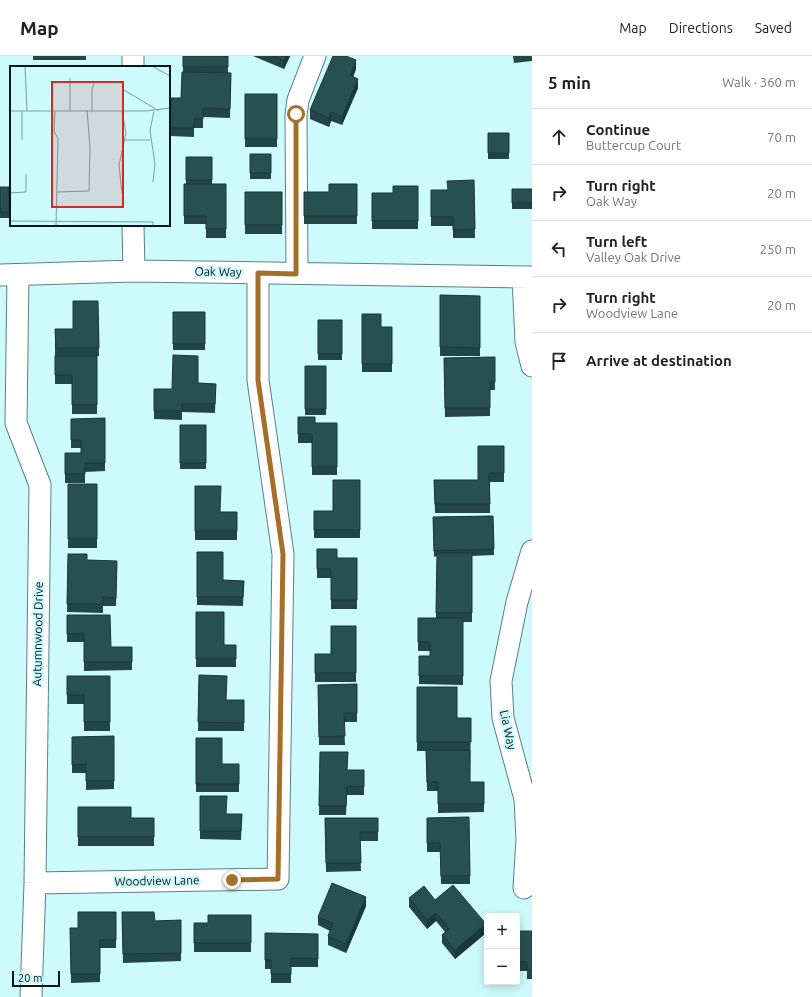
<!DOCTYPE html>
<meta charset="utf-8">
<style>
body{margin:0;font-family:Ubuntu,sans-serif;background:#f2f2f2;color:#202124}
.controls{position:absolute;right:12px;bottom:12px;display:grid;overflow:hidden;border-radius:4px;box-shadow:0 2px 10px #0003}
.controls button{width:36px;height:36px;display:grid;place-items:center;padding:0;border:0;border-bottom:1px solid #e0e0e0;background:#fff;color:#202124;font:20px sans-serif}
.scale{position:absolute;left:12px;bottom:10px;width:48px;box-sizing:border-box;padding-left:4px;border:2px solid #061718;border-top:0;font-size:11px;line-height:14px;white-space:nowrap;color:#061718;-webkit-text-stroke:3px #cdfafc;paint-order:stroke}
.stop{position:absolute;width:12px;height:12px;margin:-9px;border:3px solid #a46f28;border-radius:50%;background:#fff}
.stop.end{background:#a46f28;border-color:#fff;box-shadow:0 1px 4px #0008}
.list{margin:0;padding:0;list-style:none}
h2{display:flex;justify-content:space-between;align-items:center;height:52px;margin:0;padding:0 16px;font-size:17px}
h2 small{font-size:13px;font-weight:400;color:#757577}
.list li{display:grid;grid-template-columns:26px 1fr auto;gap:12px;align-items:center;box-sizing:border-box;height:56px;padding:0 16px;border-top:1px solid #e0e0e0}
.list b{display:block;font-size:15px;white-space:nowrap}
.list p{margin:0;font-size:13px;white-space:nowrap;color:#757577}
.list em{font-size:13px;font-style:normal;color:#757577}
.icon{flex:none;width:22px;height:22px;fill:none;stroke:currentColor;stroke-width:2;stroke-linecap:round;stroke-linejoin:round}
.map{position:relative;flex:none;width:532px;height:941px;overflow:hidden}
header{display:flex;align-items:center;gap:24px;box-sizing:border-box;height:56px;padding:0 20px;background:#fff;border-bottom:1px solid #e0e0e0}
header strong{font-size:19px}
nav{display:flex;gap:22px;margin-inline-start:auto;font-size:14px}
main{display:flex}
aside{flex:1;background:#fff}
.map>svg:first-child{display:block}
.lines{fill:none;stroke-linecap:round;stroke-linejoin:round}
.minor-casing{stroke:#588183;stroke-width:23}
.minor{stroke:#fff;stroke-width:21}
.wall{fill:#224547}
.shaded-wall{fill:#1b3839}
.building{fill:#275052;stroke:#1b3839}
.route{stroke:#a46f28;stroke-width:5}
.labels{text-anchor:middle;stroke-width:4;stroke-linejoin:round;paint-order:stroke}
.street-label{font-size:12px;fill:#061718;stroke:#cdfafc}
.inset-road{fill:none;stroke:#7d9fa1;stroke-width:1}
.view{fill:#d62828;fill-opacity:0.15;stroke:#d62828;stroke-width:2}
.inset-edge{fill:none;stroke:#061718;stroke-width:2}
</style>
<header>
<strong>Map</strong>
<nav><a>Map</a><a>Directions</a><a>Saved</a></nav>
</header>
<main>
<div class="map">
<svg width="532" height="941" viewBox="0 0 532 941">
<rect width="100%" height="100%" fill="#cdfafc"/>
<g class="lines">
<defs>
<path id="minor" d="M133 0V11
M133 169 134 215
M297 217 296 59 298 44 315 0
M0 219 134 215 532 221
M18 219 16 367 40 429 35 827 31 941
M523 221 526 286 532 310
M35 827 278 823 283 498 258 324V217
M524 832 527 783 525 743 503 662 501 625 517 546 532 495"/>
</defs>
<use href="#minor" class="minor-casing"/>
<use href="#minor" class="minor"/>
</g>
<path class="wall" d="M33 0H86V4H33Z
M183 0H228V17H231L230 62 203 61V72H194V81L170 80 171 42H181L183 16Z
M253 0H290L284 13Z
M513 0H532V5L514 7Z
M356 13 353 21 358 32 342 69 331 65 329 71 310 63V54Z
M245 38H277V91H245Z
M488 77H509V103H488Z
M250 98H271V123H250Z
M186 101H212V128H226V182H206V168H184V128H186Z
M474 124 475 182H453V170H431V134H447Z
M357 128V168H304V136H329Z
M418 130V173H372V137H393Z
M0 131H9V162H0Z
M512 133H532V153H512Z
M245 136H282V178H245Z
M440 239 480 240V300H440Z
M98 245 99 300H97V358H72V328H55V273H73Z
M173 256H205V294H173Z
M362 258 381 271H392V316H362Z
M318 264H342V304H318Z
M495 301V334H490V360L445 361 444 302Z
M305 310H326V359H305Z
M198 327 216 328 215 357 182 356V364L154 363V333H172Z
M298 361 315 367H337V419H312V387H298Z
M105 362V415L85 416V427H65V397H81V392H71V363Z
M180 369H206V413H180Z
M504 390V426H490V457H435L434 424H478Z
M360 424V482H314V455H333Z
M68 428H97V492H68Z
M195 430 220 456H237V484H195Z
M493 460 494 499 472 500V566H463V629L419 628V600H430V595H418V562H436L437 500 434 501 433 461Z
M317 493 337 502H357V553H331V522H317Z
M197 496 223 524 244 525 243 550 197 549Z
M68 498 87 504 117 505 116 550H103V557L67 556Z
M196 556 224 589H236V611H196Z
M67 559 111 591H132V614L84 615V586H67Z
M356 570V626H315V598H331Z
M199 619 226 644H244V675H198Z
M67 620H110V675H84V648H67Z
M318 629 357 657V666H344L345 689H319Z
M417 631 457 662H471L470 726H484V756L438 757V735H427L426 695H417Z
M114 680V733L86 734V717H72V681Z
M196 682 222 708H239V736H196Z
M320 696 348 714H364V739H347L346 759H319Z
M200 740 226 758H242L241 784 200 783Z
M78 751 131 762H154V790H78Z
M469 761 470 828H441L440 796H427V762Z
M325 762H378V785H360L361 815 326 816Z
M409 842 435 844 486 877 455 903 442 887V879L445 876 436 865 427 873 409 851Z
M366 850 346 897 328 889V880L330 875 318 869V861Z
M116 856V892H100V926L71 927 70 872H78Z
M122 856 155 865 181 864V905L123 907Z
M251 859V896H194V867H208Z
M517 875H532V923H527V915H517Z
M265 877 318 878V911H291V927H271V913H265Z"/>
<path class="shaded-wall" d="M286 0H290L284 13V5Z
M356 4V13L350 28V19Z
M358 23V32L342 69V61Z
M331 56V65L329 71V62Z
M366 841V850L346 897V888Z
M436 857V865L427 873V864Z
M486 868V877L455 903V894Z"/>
<path class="building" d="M183 0H228V11H183Z
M273 0H286L284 5Z
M333 0H346L356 4 350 19 358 23 342 61 331 56 329 62 310 54Z
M182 16 231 17 230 53 203 52V63H194V72H170L171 42H181Z
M245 38H277V83H245Z
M488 77H509V97H488Z
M250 98H271V117H250Z
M186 101H212V124H186Z
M474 124 475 173 453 174V161H431V134H448L447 125Z
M184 128H226V173H206V160H184Z
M329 128H357V160H304V136H329Z
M393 130H418V165H372V137H393Z
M0 131H9V156H0Z
M512 133H532V147H512Z
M245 136H282V169H245Z
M440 239 480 240V292L440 291Z
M73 245H98L99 292H56L55 273H73Z
M173 256H205V288H173Z
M362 258H381V271H392V308H362Z
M318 264H342V298H318Z
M173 299 198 300V327L216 328 215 348H182V355H154V333H172Z
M55 300H97V349H72V319H55Z
M495 301V326H490V352H445L444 302Z
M305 310H326V353H305Z
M298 361H315V367H337V411H312V378H298Z
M105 362V407H85V418H65V397H81V384H71V363Z
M180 369H206V407H180Z
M478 390H504V417H489L490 448H435L434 424H478Z
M333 424H360V474H314V455H333Z
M68 428H97V483H68Z
M195 430H221L220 456H237V475H195Z
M493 460 494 493 434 495 433 461Z
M317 493H337V502H357V544H331V513H317Z
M197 496H223V524L244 525 243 541H197Z
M437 497H472V557H436Z
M68 498H87V504L117 505 116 542 103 541V548H67Z
M196 556H224V589H236V603H196Z
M67 559H110L111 591H132V606H84V577L67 578Z
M418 562H463V620H419V600H430V586H418Z
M331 570H356V617H315V598H331Z
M199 619 227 620 226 644H244V667L198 666Z
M67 620H110V666H84V639H67Z
M357 628V657H344L345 680 319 681 318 629Z
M417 631H457V662H471V686H417Z
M114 680V725H86V708L72 709V681Z
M196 682H222V708H239V728H196Z
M426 694H470V726H484V748H438V726H427Z
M320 696H348L347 714H364V731L347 730 346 750H319Z
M200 740H227L226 758H242L241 775H200Z
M78 751H131V762H154V781H78Z
M469 761 470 820H441L440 787H427V762Z
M325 762H378V776H360L361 807H326Z
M332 827 366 841 346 888 328 880 333 867 318 861Z
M453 829 486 868 455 894 442 879 449 873 436 857 427 864 409 842 424 830 435 844Z
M78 856H116V884H100V918H71L70 872H78Z
M122 856H154L155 865 181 864V897L123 898Z
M208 859H251V887H194V867H208Z
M517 875H532V914H527V906H517Z
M265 877 318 878V903L291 902V918H271V904H265Z"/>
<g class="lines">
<path class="route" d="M232 824 278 823 283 498 258 324V217L296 218V58"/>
</g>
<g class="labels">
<g class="street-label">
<text transform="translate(218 216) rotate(1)" y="4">Oak Way</text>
<text transform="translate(38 578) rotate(-89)" y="4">Autumnwood Drive</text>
<text transform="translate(508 674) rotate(78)" y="4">Lia Way</text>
<text transform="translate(157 825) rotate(-1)" y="4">Woodview Lane</text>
</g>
</g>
<g transform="translate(10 10)">
<rect width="160" height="160" fill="#cdfafc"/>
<path class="inset-road" d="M15 0 17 45M142 0 160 10M60 12V44M114 24 149 45M0 45H135L160 42M45 45 44 65 48 73 46 160M82 45V23L85 15M112 45 116 67 109 99 112 127M12 74V45M115 74H140M143 116 145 98 140 65 144 45M47 126 79 125 80 82 77 44M0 127 16 126V108M0 155 143 156V160"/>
<path class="view" d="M42 16H113V141H42Z"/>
<rect width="160" height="160" class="inset-edge"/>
</g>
</svg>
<div class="controls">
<button>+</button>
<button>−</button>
</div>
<div class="scale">20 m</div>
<div class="stop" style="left:296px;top:58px"></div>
<div class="stop end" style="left:232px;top:824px"></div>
</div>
<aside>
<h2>5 min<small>Walk · 360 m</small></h2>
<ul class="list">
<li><svg class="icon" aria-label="ahead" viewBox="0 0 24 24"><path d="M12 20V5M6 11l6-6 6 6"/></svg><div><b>Continue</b><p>Buttercup Court</p></div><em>70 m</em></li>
<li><svg class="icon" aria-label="right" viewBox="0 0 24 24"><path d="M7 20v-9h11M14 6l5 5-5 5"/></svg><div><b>Turn right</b><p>Oak Way</p></div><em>20 m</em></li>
<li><svg class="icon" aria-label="left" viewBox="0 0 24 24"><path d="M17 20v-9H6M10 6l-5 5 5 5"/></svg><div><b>Turn left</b><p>Valley Oak Drive</p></div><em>250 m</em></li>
<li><svg class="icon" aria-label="right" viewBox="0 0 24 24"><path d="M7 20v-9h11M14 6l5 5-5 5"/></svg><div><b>Turn right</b><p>Woodview Lane</p></div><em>20 m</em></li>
<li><svg class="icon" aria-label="arrive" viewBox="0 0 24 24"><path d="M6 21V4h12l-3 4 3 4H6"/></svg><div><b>Arrive at destination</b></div></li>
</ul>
</aside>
</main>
